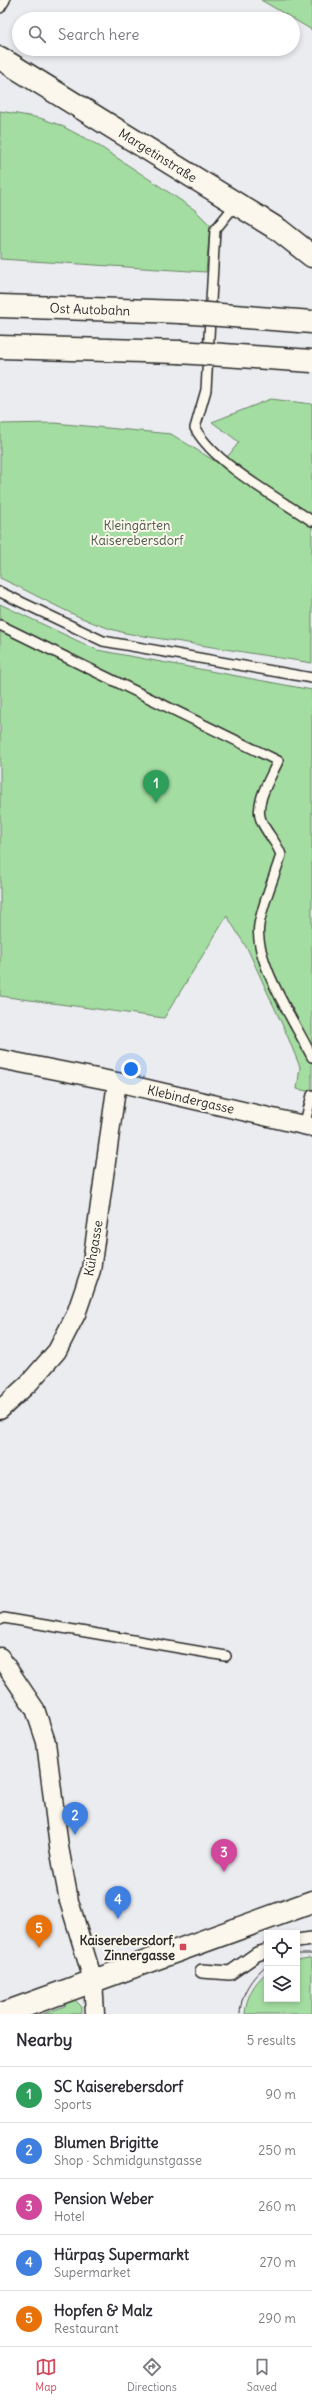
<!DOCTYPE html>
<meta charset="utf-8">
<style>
body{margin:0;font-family:Delius,sans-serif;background:#f7f7f7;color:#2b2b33}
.controls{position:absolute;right:12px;bottom:12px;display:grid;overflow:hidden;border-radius:0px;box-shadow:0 2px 6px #0003}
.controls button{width:36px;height:36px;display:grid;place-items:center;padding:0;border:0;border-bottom:1px solid #e1e1e2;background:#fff;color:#2b2b33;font:20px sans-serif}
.you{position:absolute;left:131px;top:1069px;width:14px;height:14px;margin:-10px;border:3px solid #fff;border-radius:50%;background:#1a73e8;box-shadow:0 0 0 6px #1a73e833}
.badge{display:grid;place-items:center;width:26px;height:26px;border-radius:50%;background:#d1495b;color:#fff;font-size:13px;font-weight:700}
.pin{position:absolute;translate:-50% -33px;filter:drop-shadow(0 1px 2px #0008)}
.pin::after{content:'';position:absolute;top:21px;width:14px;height:12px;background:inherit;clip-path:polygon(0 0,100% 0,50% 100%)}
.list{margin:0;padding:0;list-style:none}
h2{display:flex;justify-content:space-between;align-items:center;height:52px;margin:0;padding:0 16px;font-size:17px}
h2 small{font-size:13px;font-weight:400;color:#7c7c81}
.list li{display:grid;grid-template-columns:26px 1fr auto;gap:12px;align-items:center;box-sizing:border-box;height:56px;padding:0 16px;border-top:1px solid #e1e1e2}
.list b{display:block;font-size:15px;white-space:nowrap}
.list p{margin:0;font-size:13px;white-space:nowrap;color:#7c7c81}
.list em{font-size:13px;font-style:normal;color:#7c7c81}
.icon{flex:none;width:22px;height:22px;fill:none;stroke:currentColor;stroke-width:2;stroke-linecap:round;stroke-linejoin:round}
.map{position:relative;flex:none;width:312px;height:2014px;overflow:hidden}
.search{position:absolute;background:#fff;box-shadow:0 2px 6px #0003;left:12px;right:12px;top:12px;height:44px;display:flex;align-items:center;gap:10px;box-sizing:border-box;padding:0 14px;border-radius:22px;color:#7c7c81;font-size:15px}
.sheet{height:332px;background:#fff}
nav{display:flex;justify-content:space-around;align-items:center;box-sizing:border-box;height:56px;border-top:1px solid #e1e1e2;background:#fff;font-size:11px;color:#7c7c81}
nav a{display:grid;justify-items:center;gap:2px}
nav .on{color:#d1495b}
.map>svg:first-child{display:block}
.green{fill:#a4dda1;stroke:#688466}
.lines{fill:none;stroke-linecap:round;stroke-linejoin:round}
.service-casing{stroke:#2b2b2b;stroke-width:12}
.pedestrian-casing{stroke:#2b2b2b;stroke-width:16}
.minor-casing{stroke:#2b2b2b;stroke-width:21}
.secondary-casing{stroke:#2b2b2b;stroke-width:25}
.primary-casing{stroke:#2b2b2b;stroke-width:25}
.motorway-casing{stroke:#2b2b2b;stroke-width:25}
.service{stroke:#fbf7ec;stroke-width:9}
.pedestrian{stroke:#fbf7ec;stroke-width:13}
.minor{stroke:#fbf7ec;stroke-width:18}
.secondary{stroke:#fbf7ec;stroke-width:22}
.primary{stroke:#fbf7ec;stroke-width:22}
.motorway{stroke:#fbf7ec;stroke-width:22}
.tram{stroke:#2b2b2b;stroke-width:1}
.motorway-bridge-casing{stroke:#2b2b2b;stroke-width:25;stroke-linecap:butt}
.motorway-bridge{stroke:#fbf7ec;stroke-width:22}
.poi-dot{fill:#d1495b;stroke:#fbf7ec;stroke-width:1.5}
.labels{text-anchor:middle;stroke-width:4;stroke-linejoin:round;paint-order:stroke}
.street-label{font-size:13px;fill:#2b2b2b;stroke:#fbf7ec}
.park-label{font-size:13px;fill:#495848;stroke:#fbf7ec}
.poi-label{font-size:13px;font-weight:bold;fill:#2b2b2b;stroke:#fbf7ec;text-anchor:end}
</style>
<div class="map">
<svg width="312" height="2014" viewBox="0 0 312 2014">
<rect width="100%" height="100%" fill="#ebecf0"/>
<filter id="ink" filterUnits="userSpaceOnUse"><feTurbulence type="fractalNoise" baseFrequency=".025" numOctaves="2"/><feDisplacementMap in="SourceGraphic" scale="8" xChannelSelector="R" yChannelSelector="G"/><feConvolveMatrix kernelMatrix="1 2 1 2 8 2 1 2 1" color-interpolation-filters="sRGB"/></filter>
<g filter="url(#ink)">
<path class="green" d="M261 0H312V30Z
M0 111 40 118 60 125 96 144 149 179 195 210 210 225 206 272 0 259Z
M271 399 312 404V663L125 633C80 622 42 597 0 578V424L54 423 171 434 218 463 229 455 239 442 212 422Z
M0 604 97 650 312 690V1092L297 1089 300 1067 287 1035 248 950 227 916 164 1018 0 996Z
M309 1958 312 1959V2014H245C246 1997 254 1983 267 1972V1999H297V1960Z
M74 1999 82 2007V2014H43L65 2006 66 2000Z"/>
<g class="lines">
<defs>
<path id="service" d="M0 8 5 0
M236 204 215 230 206 390 195 428C214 464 278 498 312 521
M0 592 103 641 312 678
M0 625 278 761C271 777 254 803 261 820 266 833 277 842 281 855 274 878 263 902 259 925 253 960 296 1024 312 1057
M304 1126 312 1095
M0 1620 4 1618 226 1656"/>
<path id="pedestrian" d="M297 1941 312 1939
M202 1971 230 1973 257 1954 267 1951"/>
<path id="minor" d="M0 1059 117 1082 312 1127
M0 1410 29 1383 57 1351 76 1314 91 1270 117 1082
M0 1657 35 1709 46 1742 59 1847 69 1901 93 1980 95 2014"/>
<path id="secondary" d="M2 2014 312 1902"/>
<path id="primary" d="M0 58 279 230 312 256"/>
<path id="motorway" d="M0 306 181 312
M0 347 179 352"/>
</defs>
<use href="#service" class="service-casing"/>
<use href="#pedestrian" class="pedestrian-casing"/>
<use href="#minor" class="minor-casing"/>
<use href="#secondary" class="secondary-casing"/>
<use href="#primary" class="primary-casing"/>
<use href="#motorway" class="motorway-casing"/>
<use href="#service" class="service"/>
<use href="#pedestrian" class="pedestrian"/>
<use href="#minor" class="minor"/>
<use href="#secondary" class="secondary"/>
<use href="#primary" class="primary"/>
<use href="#motorway" class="motorway"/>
<path class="tram" d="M297 1954H312
M240 2014C241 1993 251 1978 267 1965"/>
<defs>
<path id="motorway-bridge" d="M181 312 312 322
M179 352 312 361"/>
</defs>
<use href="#motorway-bridge" class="motorway-bridge-casing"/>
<use href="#motorway-bridge" class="motorway-bridge"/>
</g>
</g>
<rect class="poi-dot" x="179" y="1943" width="8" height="8" rx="2"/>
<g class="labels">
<g class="street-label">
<text transform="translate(158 155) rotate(32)" y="5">Margetinstraße</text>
<text transform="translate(90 309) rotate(2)" y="5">Ost Autobahn</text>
<text transform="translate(191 1099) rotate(13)" y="5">Klebindergasse</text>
<text transform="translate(93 1248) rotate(-80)" y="5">Kühgasse</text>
</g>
<g class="park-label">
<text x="137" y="530">Kleingärten<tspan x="137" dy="15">Kaiserebersdorf</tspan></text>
</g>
<g class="poi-label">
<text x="175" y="1945">Kaiserebersdorf,<tspan x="175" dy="15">Zinnergasse</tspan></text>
</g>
</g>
</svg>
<div class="controls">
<button><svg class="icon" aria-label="locate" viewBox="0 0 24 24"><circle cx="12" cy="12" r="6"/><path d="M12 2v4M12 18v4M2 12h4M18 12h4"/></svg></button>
<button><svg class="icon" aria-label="layers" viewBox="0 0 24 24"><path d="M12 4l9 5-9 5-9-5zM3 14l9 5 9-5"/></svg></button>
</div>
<div class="you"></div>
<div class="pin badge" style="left:156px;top:803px;background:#2e9e5b">1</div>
<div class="pin badge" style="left:75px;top:1835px;background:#3f7fe0">2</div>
<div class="pin badge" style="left:224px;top:1872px;background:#d1479c">3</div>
<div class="pin badge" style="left:118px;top:1919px;background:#3f7fe0">4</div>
<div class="pin badge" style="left:39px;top:1948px;background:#e8710a">5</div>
<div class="search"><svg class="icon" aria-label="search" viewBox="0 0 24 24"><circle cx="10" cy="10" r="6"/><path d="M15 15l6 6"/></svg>Search here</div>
</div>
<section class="sheet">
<h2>Nearby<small>5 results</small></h2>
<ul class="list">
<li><span class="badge" style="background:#2e9e5b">1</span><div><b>SC Kaiserebersdorf</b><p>Sports</p></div><em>90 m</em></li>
<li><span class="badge" style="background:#3f7fe0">2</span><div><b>Blumen Brigitte</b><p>Shop · Schmidgunstgasse</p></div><em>250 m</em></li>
<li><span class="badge" style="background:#d1479c">3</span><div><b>Pension Weber</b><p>Hotel</p></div><em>260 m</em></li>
<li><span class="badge" style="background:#3f7fe0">4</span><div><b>Hürpaş Supermarkt</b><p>Supermarket</p></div><em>270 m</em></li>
<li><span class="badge" style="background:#e8710a">5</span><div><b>Hopfen &amp; Malz</b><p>Restaurant</p></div><em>290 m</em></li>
</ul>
</section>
<nav>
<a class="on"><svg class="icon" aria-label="map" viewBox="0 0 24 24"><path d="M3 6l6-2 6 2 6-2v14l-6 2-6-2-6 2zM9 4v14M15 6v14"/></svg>Map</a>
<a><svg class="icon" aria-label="directions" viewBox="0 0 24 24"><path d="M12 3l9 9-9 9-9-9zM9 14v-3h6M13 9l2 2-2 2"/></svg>Directions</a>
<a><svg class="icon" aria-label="saved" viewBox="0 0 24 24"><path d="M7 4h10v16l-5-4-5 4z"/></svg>Saved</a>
</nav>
